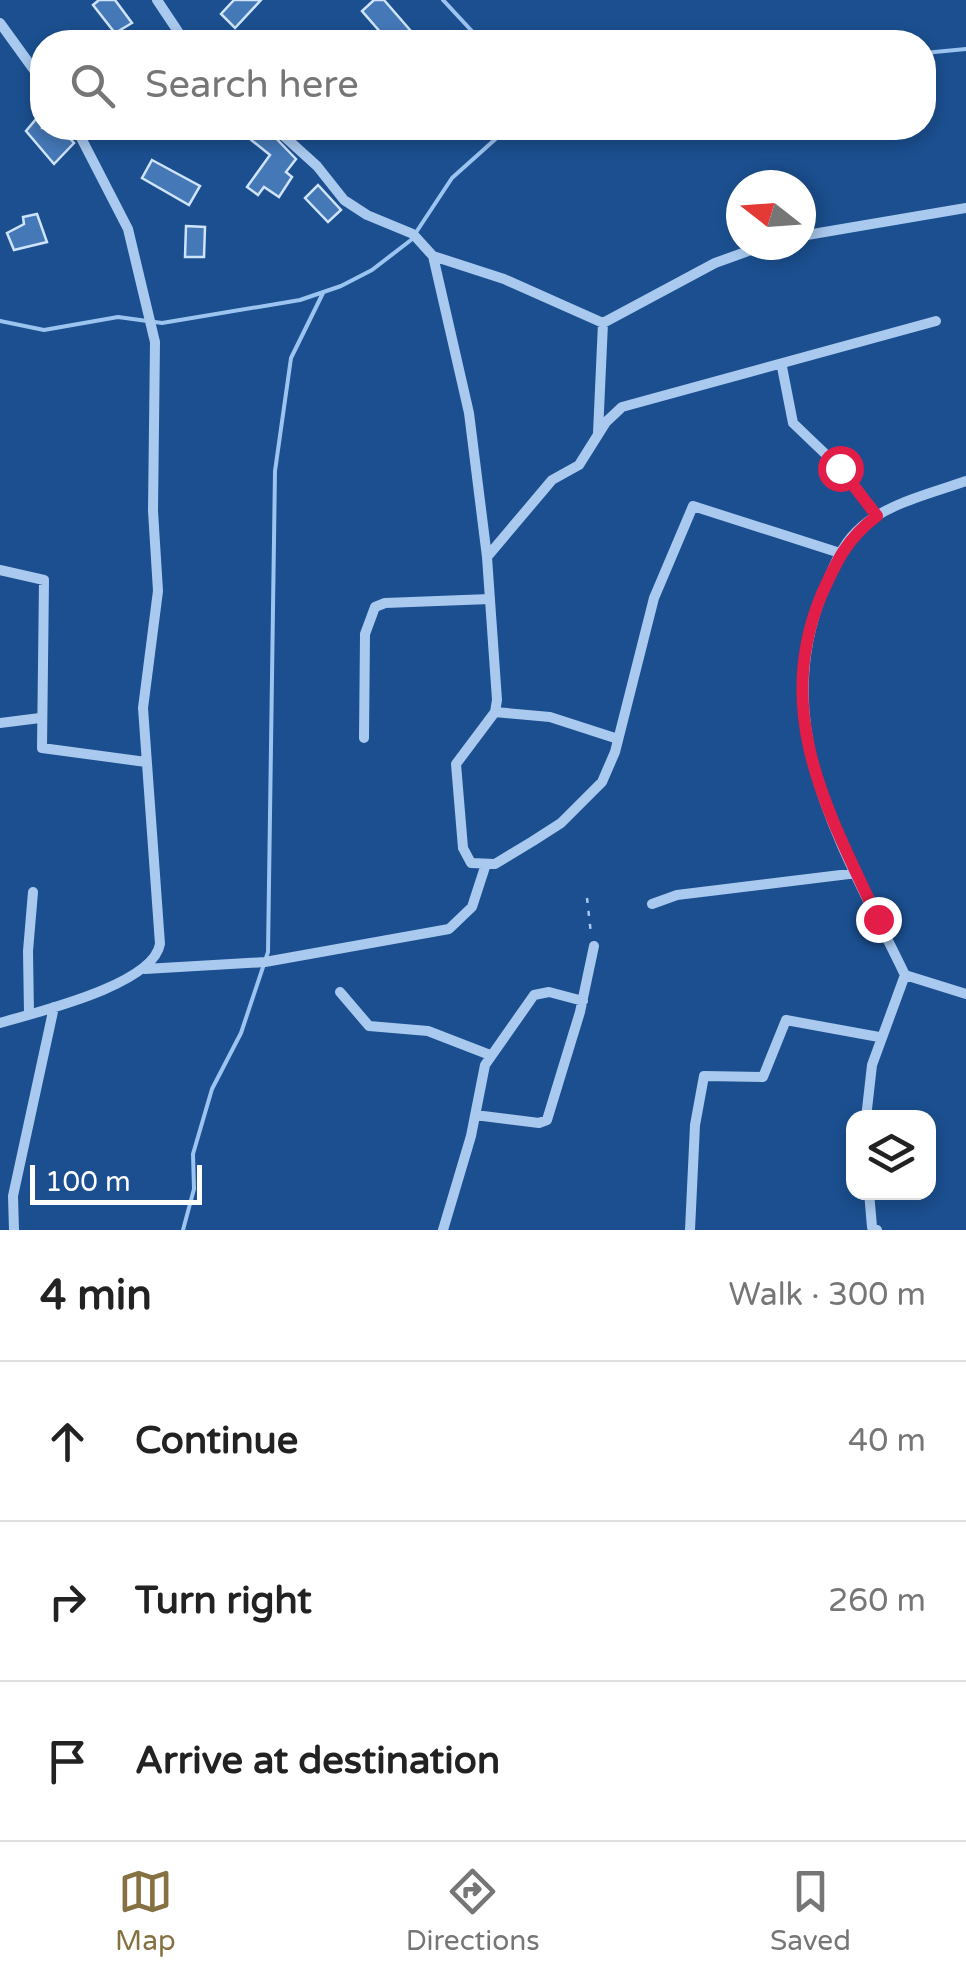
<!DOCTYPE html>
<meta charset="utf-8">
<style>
body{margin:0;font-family:"Varela Round",sans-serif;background:#f2f2f2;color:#222}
.controls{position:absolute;right:30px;bottom:30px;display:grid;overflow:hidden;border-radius:20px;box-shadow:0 5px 15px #0003}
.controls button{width:90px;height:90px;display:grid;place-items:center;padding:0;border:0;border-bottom:2px solid #e0e0e0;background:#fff;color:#222;font:50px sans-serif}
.compass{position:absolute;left:726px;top:170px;width:90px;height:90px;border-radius:50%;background:#fff;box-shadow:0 5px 15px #0003;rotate:287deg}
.scale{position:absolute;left:30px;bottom:25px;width:172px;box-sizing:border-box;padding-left:10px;border:5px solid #fff;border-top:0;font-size:28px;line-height:35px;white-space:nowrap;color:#fff;-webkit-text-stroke:8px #1b4f8f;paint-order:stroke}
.stop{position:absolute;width:30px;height:30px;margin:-22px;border:8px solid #e11d48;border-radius:50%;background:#fff}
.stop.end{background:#e11d48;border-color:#fff;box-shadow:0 2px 10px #0008}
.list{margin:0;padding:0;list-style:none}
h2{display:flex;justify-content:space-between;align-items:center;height:130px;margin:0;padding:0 40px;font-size:42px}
h2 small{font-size:32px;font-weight:400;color:#767676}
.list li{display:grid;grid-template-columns:65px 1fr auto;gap:30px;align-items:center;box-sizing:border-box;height:160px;padding:0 40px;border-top:2px solid #e0e0e0}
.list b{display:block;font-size:38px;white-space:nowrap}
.list em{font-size:32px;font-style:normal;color:#767676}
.icon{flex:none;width:55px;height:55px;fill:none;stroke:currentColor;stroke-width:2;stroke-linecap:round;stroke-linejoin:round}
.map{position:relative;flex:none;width:966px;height:1230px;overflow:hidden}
.search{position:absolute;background:#fff;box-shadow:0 5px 15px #0003;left:30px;right:30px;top:30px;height:110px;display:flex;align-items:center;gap:25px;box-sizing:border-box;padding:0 35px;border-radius:40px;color:#767676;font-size:38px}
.sheet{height:610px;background:#fff}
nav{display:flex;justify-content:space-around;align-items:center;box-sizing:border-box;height:140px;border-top:2px solid #e0e0e0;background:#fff;font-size:28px;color:#767676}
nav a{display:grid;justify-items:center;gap:5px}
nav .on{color:#857141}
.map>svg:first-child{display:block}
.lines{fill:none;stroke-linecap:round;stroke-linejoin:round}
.stream{stroke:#9cc4f0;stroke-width:4}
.building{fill:#4478b7;stroke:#cfe3fa;stroke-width:2.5}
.path{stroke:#a9c9ee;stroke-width:2.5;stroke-dasharray:5 8;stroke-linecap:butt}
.street{stroke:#a9c9ee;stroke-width:10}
.route{stroke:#e11d48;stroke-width:12}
</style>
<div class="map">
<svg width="966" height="1230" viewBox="0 0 966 1230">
<rect width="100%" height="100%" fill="#1b4f8f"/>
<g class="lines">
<path class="stream" d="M443 0 482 42
M924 53 966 49
M0 321 44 330 118 317 162 323 300 300 341 286 372 270 411 240 452 178 500 135 522 128
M183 1230 194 1189 193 1154 212 1089 241 1033 268 952 275 471 291 358 323 293"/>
</g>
<path class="building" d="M99 0H115L132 23 115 33 93 5Z
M234 0H261L235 28 221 14Z
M374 0H384L417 38 412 42H389L362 11Z
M42 112V128H60L74 143 54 164 26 131Z
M259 128H266L296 159 286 172 292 177 279 197 264 187 258 195 247 187 270 155 250 139Z
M152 160 200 186 189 205 142 178Z
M318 185 341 210 328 222 305 198Z
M37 214 47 242 14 250 7 233 24 224 23 217Z
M186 226 205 227 204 257H185Z"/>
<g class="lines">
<path class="path" d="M587 898 591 934"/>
<path class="street" d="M157 0 185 42
M0 23 42 81
M275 128 317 166 344 200 367 215 413 234 433 256 469 413 487 557 497 700 495 712 456 764 463 848 471 863 495 864 533 841 561 823 602 782 615 752 654 598 693 506 840 553
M801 236 966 208
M433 256 504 279 603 323 715 263 765 245
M782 367 793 423 840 468 877 515
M598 433 603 323
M966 481C930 494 883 504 856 532 839 549 832 571 823 592 766 731 846 852 905 975L966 994
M487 557 552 480 579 465 606 422 622 407 936 321
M0 570 44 580 42 748 146 762
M495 712 550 717 618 739
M0 723 40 718
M364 738 365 634 375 607 385 603 490 599
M652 904 677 895 857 873
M145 969 265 962 449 929 472 907 485 867
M340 992 369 1026 428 1031 490 1055
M29 1014 28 951 33 892
M0 1023C37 1012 153 985 160 944L143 708 158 591 153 511 155 342 128 229 76 128
M475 1115 539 1123 547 1120 580 1012 594 946
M866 1118 872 1065 905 975
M869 1192 872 1227 877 1230
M14 1230 13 1196 54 1007
M443 1230 471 1136 485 1065 534 995 549 992 583 1001
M690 1230 695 1125 704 1076 763 1077 786 1020 879 1037"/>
</g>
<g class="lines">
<path class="route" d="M840 468 877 516C847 538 836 562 821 596 772 715 829 813 878 919"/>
</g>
</svg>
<div class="controls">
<button><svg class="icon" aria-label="layers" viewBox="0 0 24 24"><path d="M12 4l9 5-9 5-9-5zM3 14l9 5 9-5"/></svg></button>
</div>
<svg class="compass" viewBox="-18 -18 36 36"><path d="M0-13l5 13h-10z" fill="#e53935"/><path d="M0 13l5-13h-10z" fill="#767676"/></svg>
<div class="scale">100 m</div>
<div class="stop" style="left:840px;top:468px"></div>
<div class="stop end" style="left:878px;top:919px"></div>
<div class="search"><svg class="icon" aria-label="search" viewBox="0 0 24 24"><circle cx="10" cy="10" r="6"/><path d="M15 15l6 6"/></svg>Search here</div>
</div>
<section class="sheet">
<h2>4 min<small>Walk · 300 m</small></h2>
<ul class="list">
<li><svg class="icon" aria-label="ahead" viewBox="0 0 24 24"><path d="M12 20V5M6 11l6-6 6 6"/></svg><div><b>Continue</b></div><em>40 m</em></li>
<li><svg class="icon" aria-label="right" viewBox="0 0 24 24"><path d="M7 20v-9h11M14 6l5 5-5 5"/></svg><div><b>Turn right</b></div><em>260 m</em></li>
<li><svg class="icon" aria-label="arrive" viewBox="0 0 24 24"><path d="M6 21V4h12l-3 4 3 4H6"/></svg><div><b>Arrive at destination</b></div></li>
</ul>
</section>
<nav>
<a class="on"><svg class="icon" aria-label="map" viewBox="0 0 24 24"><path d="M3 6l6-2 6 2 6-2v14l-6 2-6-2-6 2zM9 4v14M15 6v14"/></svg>Map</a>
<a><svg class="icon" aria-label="directions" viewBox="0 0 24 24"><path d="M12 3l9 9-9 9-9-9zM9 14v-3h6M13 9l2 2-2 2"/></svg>Directions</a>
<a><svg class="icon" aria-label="saved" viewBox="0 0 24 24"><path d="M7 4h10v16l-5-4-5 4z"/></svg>Saved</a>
</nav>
